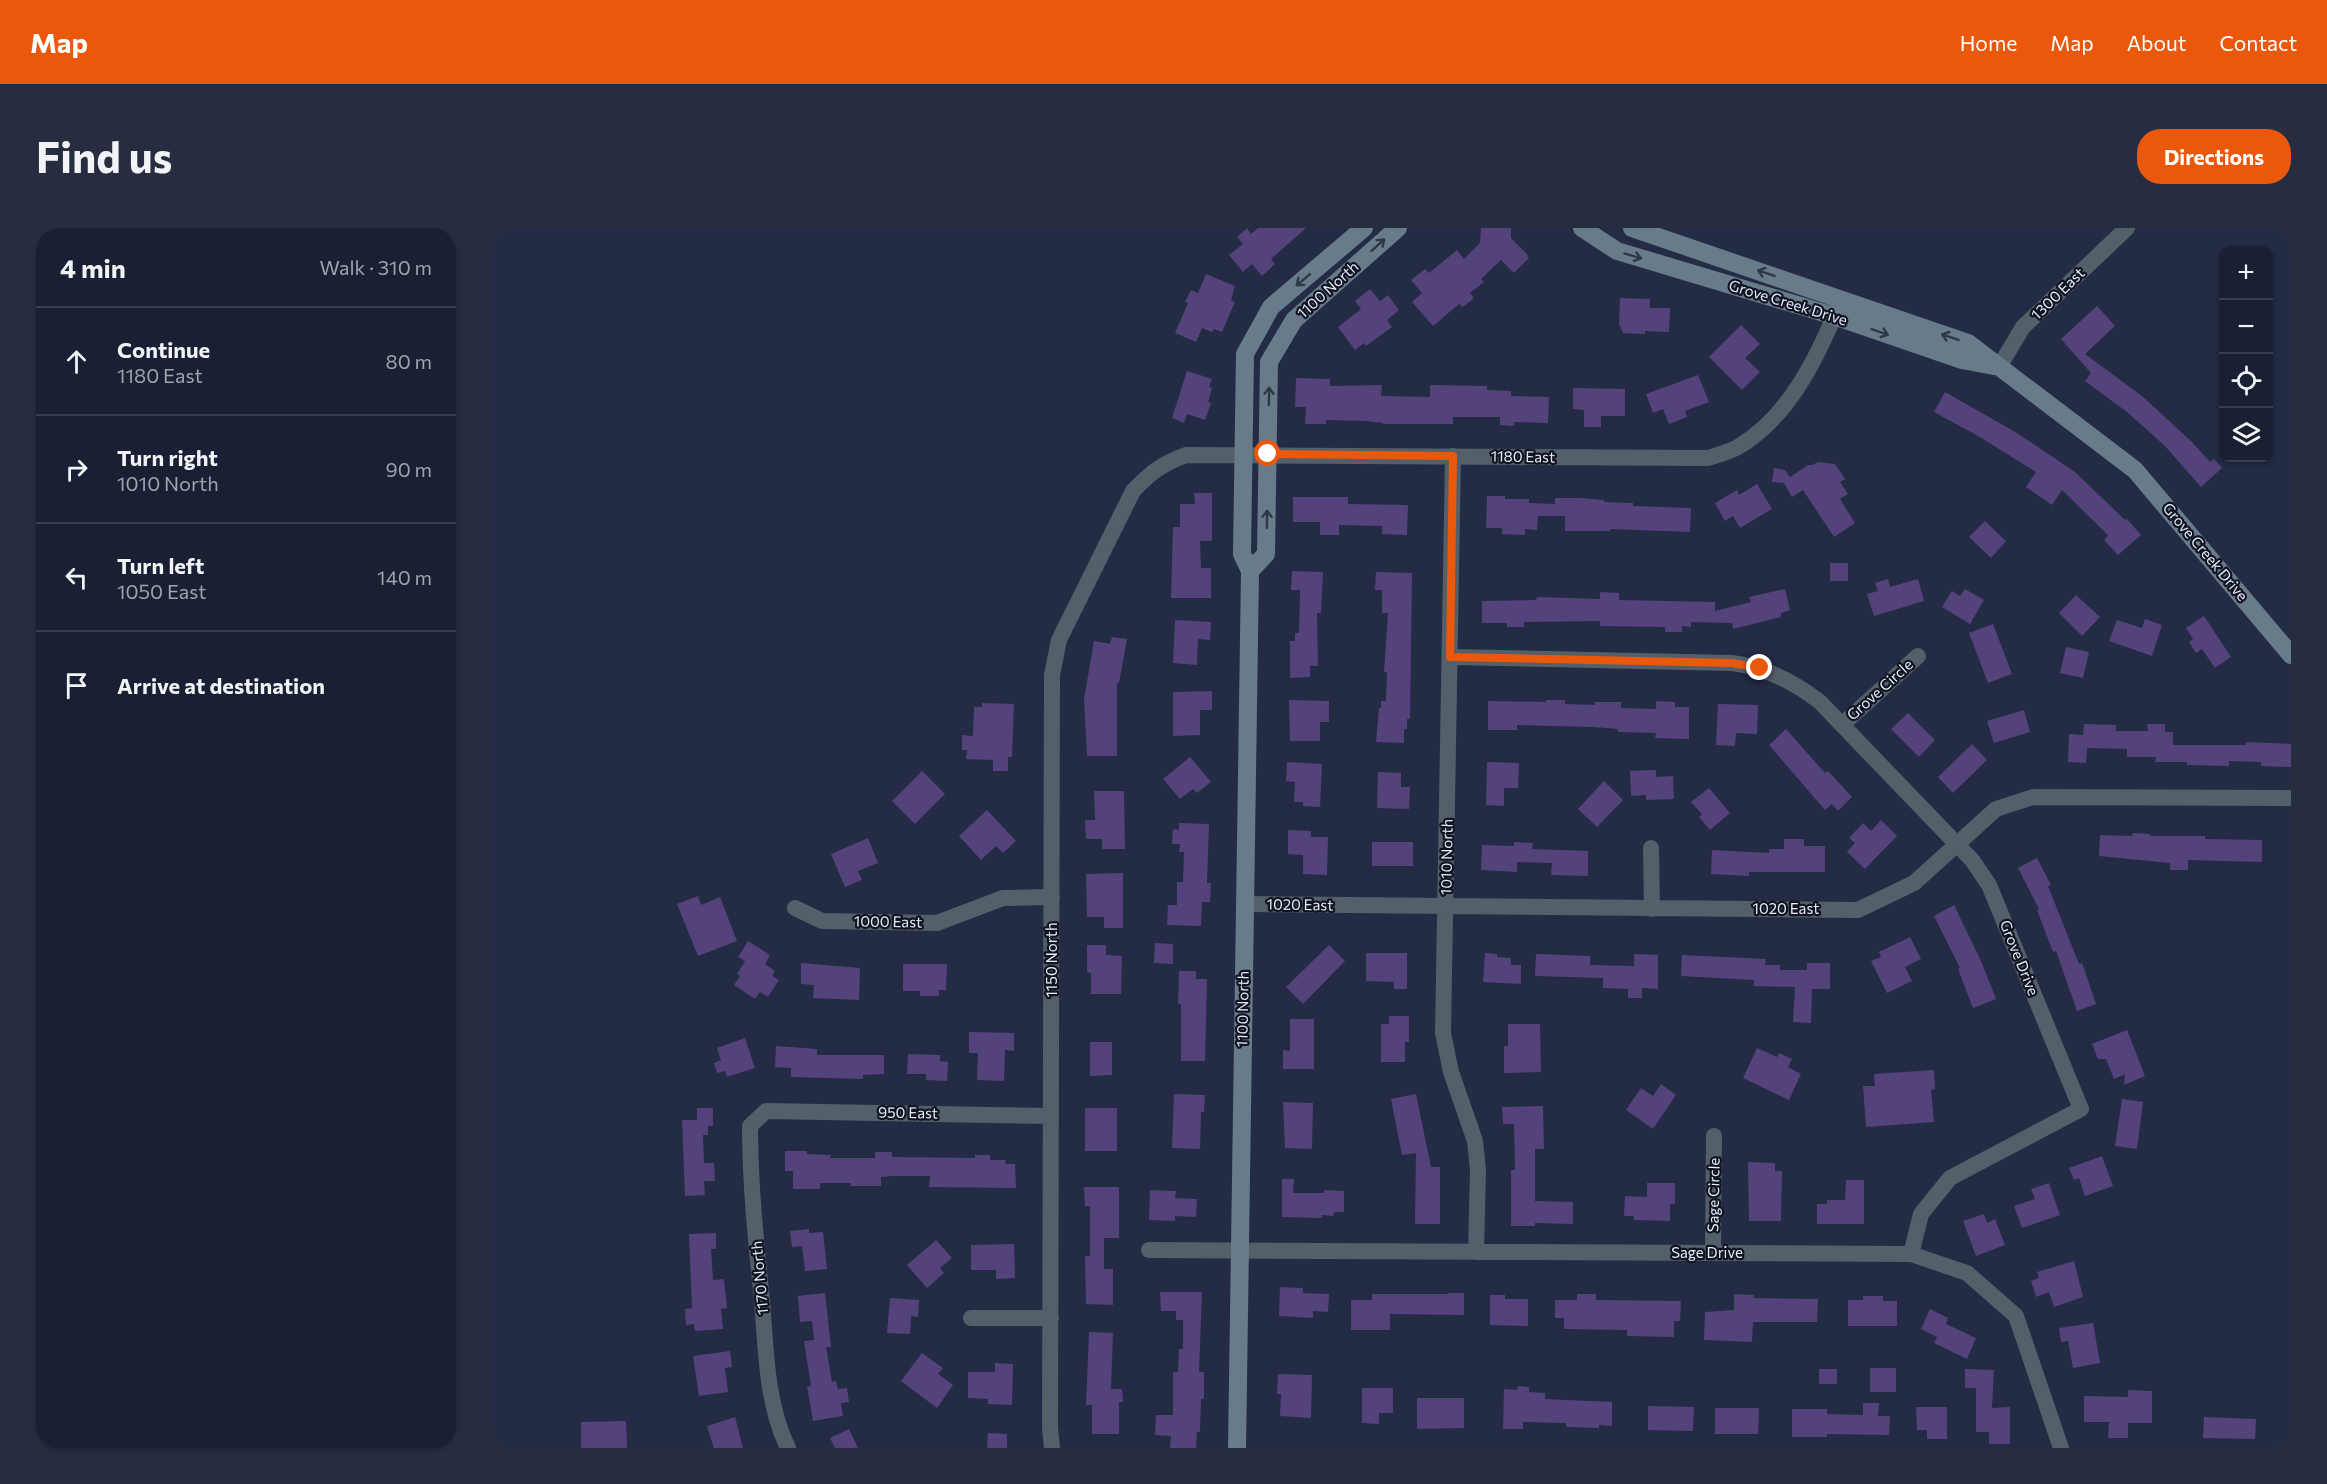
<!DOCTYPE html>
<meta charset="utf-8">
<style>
body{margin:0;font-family:Commissioner,sans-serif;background:#272d40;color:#f1f3f6}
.controls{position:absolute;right:18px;top:18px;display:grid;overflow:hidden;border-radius:12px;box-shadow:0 2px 4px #0004}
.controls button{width:54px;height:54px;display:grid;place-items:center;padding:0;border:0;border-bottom:2px solid #383e4f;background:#1a2034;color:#f1f3f6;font:30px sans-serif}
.stop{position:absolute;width:18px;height:18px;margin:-14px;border:4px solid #ea580c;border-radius:50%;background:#fff}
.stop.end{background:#ea580c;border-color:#fff;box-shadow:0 2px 6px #0008}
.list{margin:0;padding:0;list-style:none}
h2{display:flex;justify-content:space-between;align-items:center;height:78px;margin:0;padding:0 24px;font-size:26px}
h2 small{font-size:20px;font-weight:400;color:#9fa3ac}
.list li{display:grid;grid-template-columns:39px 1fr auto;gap:18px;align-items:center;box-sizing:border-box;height:108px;padding:0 24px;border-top:2px solid #383e4f}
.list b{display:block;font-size:22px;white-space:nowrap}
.list p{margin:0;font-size:20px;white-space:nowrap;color:#9fa3ac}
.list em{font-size:20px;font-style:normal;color:#9fa3ac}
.icon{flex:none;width:33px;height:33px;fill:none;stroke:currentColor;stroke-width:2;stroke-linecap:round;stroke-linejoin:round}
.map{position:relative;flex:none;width:1799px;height:1220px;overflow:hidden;border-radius:24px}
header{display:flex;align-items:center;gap:36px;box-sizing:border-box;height:84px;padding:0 30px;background:#ea580c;color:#fff}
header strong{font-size:28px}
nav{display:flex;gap:33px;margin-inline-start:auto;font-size:21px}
.intro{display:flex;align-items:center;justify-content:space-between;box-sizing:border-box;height:144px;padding:0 36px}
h1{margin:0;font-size:42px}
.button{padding:15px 27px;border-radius:24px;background:#ea580c;color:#fff;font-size:21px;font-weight:700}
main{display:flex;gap:36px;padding:0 36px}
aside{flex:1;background:#1a2034;border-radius:24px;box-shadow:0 2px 4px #0004}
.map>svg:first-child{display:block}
.building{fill:#54437a}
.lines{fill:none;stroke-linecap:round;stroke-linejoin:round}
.street{stroke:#535f69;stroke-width:16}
.secondary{stroke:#687b8b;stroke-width:18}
.oneway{stroke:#2f3845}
.route{stroke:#ea580c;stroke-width:8}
.labels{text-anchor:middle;stroke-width:4.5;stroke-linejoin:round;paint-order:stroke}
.street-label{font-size:15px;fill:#e5ebfc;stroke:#101420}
</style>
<header>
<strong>Map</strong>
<nav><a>Home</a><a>Map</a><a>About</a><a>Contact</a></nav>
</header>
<div class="intro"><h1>Find us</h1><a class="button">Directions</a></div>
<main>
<aside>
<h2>4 min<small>Walk · 310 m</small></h2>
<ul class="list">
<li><svg class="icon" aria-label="ahead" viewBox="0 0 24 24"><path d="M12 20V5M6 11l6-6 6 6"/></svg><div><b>Continue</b><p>1180 East</p></div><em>80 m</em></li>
<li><svg class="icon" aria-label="right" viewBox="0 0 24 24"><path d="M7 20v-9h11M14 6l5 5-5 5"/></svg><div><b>Turn right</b><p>1010 North</p></div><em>90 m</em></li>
<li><svg class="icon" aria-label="left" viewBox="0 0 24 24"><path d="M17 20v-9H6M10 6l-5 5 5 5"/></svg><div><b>Turn left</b><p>1050 East</p></div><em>140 m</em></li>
<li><svg class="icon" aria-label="arrive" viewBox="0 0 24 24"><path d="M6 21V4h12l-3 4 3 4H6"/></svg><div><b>Arrive at destination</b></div></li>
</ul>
</aside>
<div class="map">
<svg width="1799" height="1220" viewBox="0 0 1799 1220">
<rect width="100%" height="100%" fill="#232b45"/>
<path class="building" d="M755 0 759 6 766 0H814L779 31 783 36 770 48 760 36 751 44 737 27 751 16 745 9Z
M989 0H1019V10L1036 27 1035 28 1037 30 1022 45 1009 32 989 51 992 54 978 65 982 70 971 79 967 76 941 98 920 74 930 65 919 52 933 41 937 45 965 22 972 31 988 15Z
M714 46 743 58 739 72 743 74 730 104 722 101 720 104 710 100 704 114 683 105 696 75 693 74 699 62 706 65Z
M878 61 888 73 896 67 907 82 895 92 900 99 874 118 872 115 863 122 846 99 869 81 863 73Z
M1128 70 1158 71V80H1178L1177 104 1153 103V106L1131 105 1127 96Z
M1605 78 1623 98 1593 126 1650 168 1700 214 1718 234 1722 231 1730 240 1709 259 1673 218 1635 184 1593 153 1599 145 1569 111Z
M1249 97 1268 116 1253 130 1268 144 1250 162 1217 129Z
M695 143 720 151 717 159 720 160 716 174 719 175 713 192 695 186 692 195 680 190Z
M1206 147 1217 174 1193 183 1195 189 1177 196 1171 181 1161 185 1154 166Z
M804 150 838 151V158L890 157 889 168 938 169V157L995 158V162L1019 163V168L1057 169 1056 195 1022 194V198L1008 197V189H961V196H891V195L873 193 834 192V196H813L814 179H803Z
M1081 160 1133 161V188H1109V199H1092V182L1081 181Z
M1453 164 1525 205 1583 244 1633 292 1635 291 1649 307 1626 327 1612 312 1616 307 1570 262 1560 277 1534 259 1544 244 1486 208 1442 184Z
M1326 234 1343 236 1353 251 1348 254 1356 266 1348 271 1363 295 1342 309 1311 262 1300 269 1292 255 1280 254 1282 240 1293 242 1298 249 1316 237H1320Z
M1265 256 1280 281 1248 300 1241 288 1233 293 1223 275 1245 262 1247 267Z
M702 265H720V313H708L709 340H719V370H679L681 299H688V276H703Z
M995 268H1013V271H1037V275L1063 276V270H1089L1112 272V274L1141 275V278L1199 280 1198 304 1118 301V303H1073V288H1046L1045 302 1033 301V307L1010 306V300H994Z
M801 269H856V276L916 277 915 307 890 306V298L847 297V307H828V294H801Z
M1493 293 1514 313 1499 330 1477 309Z
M1338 335H1356V353H1338Z
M800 343 831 344 829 385H825L826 438H818V449L798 450V413H803V405H807L808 362H799Z
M884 344 920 345 918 491H915V501H912V515L884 514 887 480H889V473H894L895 444H892L896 385H890V362H883Z
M1396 351 1398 359 1426 351 1432 373 1382 388 1375 366 1386 363 1383 355Z
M1293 361 1298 382 1289 385V389L1241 401 1240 395 1199 394V399L1190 398V404H1173V399L1108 398V393L1032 394V399H1015V395H990V373L1044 372 1045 369 1108 371V364L1127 365V372L1223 374V383L1259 374 1257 369Z
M1473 361 1492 372 1478 396 1450 379 1460 363 1468 368Z
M1584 367 1608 389 1590 408 1567 385Z
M1712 388 1739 429 1723 440 1710 421 1704 425 1697 414 1701 411 1694 400Z
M1653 391 1670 397 1660 428 1617 413 1625 392 1650 400Z
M683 392 719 394 718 412 706 411 705 437 681 435Z
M1501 396 1520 446 1496 455 1477 405Z
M620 409 635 411 627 455H625V528H595L592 471 602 413 618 416Z
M1574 419 1597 424 1591 450 1568 445Z
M720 463V482H708V507L681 508V464Z
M797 472 837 473V494H828V513H798Z
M1054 472H1073V476L1103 477V474H1129V480L1164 481V473L1183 474V479H1197V511L1163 510 1164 505 1126 504V501L1102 499 1025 497V502H996V473L1054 474Z
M490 475 522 476 520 529H516V543H501V532L474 531 475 522H470V507L481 508 482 479H490Z
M1226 476 1266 477 1265 506 1244 505 1243 518 1224 517Z
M1532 482 1538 504 1502 515 1495 493Z
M1416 485 1443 512 1427 529 1399 501Z
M1592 496 1624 497V503H1656L1655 496H1673V504H1681V517H1754V514L1799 516V539L1769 538V534L1737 533V538L1695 537V534H1663L1664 529H1635V521L1595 520 1594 535 1576 534 1577 506 1591 507Z
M1294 501 1333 545 1336 543 1360 569 1346 583 1340 576 1333 582 1277 517Z
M1480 516 1495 532 1461 565 1446 549Z
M698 529 719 554 705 565 701 561 688 571 671 551Z
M795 534 830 536 828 579 811 578V574H802L803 554 794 553Z
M995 534 1027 535 1026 560H1012V578L994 577Z
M1164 542V549L1181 548 1182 571 1154 572V567L1139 568 1138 543Z
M430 543 453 566 423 596 400 573Z
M886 544 909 545V559H918L917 581 885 580Z
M1112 553 1131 572 1105 599 1086 581Z
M1217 560 1238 585 1218 602 1207 589 1210 586 1199 574Z
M602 563H632L633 621H610V611H594L593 592H603Z
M495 582 524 613 511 625 504 618 489 632 467 608Z
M1389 592 1405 608 1373 641 1355 624 1363 615 1357 610 1371 595 1379 603Z
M687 595 717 596 715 655H719L718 674H710L709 698 675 697 676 677H685V654H691L692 624H687L688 616H680L681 601 687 602Z
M796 602 819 603V609H836L835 647 811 646V627L796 626Z
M1641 605 1658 606V608H1713V611L1770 612V634L1696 632V642H1678V635L1607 628 1608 607 1640 608Z
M376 610 386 635 366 643 370 652 353 659 339 626Z
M1292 611H1312V618H1333V644H1257V648L1219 646 1220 622 1277 625V621H1292Z
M880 614H921V638H880Z
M1022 614 1041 615 1040 621 1096 623V648L1059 647 1060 635 1025 634V644L989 642 990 617 1022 618Z
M1545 630 1559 657 1556 658 1587 736 1590 735 1604 776 1585 783 1564 723 1561 724 1545 682 1547 681 1526 640Z
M631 645V700H612V689H595L594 646Z
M206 668 209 677 228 669 245 713 206 728 185 676Z
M1462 677 1489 733 1504 771 1481 780 1466 741 1468 740 1442 688Z
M1418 709 1429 731 1413 739 1420 753 1395 765 1379 733 1389 729 1387 724Z
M256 713 278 727 273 736 283 743 280 748 287 752 276 769 268 764 263 771 242 757 248 748 245 746 253 733 246 729Z
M663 715 681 716V736L662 735Z
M595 717H614V727L630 728 629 766H599V745L595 744Z
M837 717 853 733 811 776 794 759Z
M874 725H915V761H902V754L874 753Z
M993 725 1005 726V729L1019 730V737H1029V756L991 754Z
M1044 726 1098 728V737L1142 738V726L1166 727V761L1150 760V770H1136V761L1111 760V750L1043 748Z
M1190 727 1274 731 1273 737H1288V742H1315V735H1338V761H1320L1319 795 1301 794 1303 759 1262 758V752L1189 748Z
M309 735 368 740 367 772 321 770 322 757 309 756Z
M411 736H455L454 762H447V768H428V763H411Z
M687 743H704V751H715L713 833H689V776H686Z
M897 788H917V814H913V834H889V796H897Z
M798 791H822V841H791V822L798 823Z
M1016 796H1048L1049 844 1012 845V818H1016Z
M1635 802 1653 848 1632 857 1633 846 1622 851 1614 831H1606L1600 816Z
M477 804 522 805V823L513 822 512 853 485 852 486 825H477Z
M253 810 263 840 235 849 233 843 225 845 222 835 229 832 225 820Z
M598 814H620V847L598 848Z
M284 818 325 821V827H392V846L371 847V851L299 849V840L283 839Z
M1265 820 1285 829 1287 825 1300 831 1296 839 1309 846 1297 872 1251 850Z
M416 826 448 827V833L456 834 455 853 434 852V846H415Z
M1442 842 1443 861 1439 862 1442 894 1374 899 1371 858H1383L1382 846Z
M1169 856 1184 867 1161 901 1134 882 1149 860 1161 868Z
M682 866 713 867 712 884H709L708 921 680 920Z
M924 866 939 939H948V996H923L924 925 910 927 899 871Z
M1630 871 1651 874 1645 921 1623 918Z
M791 874 821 875 820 921 793 920Z
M1051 878 1052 921H1043V973L1081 974V996L1043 995V998H1019V942H1023L1022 896H1011L1010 879Z
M205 880H221V898H216V907H211L212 935H222L223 953H212L213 967 193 968 190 892H205Z
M593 880H625V923H593Z
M293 923H315V926L339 927 338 930H383V924H400V929L483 930V927H498V932H513L514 936H523L524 960 437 959 438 948H400L389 949V958H359V955H328V961H301V943H293Z
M1610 928 1621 958 1593 968 1587 950 1582 952 1577 940Z
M1256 934 1283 935V943H1290L1289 993H1257Z
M790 951H802L801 965H832V962L852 963V984H842L841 988 830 987V990L790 989Z
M1354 952H1372V996H1325V976H1335V972H1353Z
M1155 955H1183V976H1178V993L1142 992V988H1132L1133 968 1155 969Z
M1557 955 1568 987 1530 1000 1522 978 1543 971 1539 961Z
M592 959H627V1010H612V1041H621V1077L594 1076 593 1028H598V978H593Z
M658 962 684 963 683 970 705 971 704 989 683 988V993L657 992Z
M1492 986 1495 995 1503 991 1513 1017 1484 1028 1471 993Z
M317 1001V1005L331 1004 335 1041 313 1043 310 1018 300 1019 298 1003Z
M224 1005V1021H219L221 1052 232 1051 235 1080 229 1081 231 1101 203 1103 202 1096 194 1097 193 1081 200 1080 197 1006Z
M444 1012 460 1030 448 1040 452 1045 435 1060 415 1037Z
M522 1016 523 1050 504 1051V1042H479V1017Z
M1582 1033 1591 1069 1562 1079 1557 1064 1544 1069 1539 1053 1547 1050 1545 1044Z
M788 1059 811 1060V1065L837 1066 836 1084 821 1083V1090L787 1088Z
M668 1064H710L707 1144H712V1171H709L708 1204H705L704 1220H678L679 1208 663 1207 664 1187H681V1144H686L687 1121H691V1092H684V1083H669Z
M333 1065 339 1119H334L340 1154 344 1153 346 1161 355 1160 357 1174 349 1175 351 1188 321 1193 315 1159 319 1158 312 1113 322 1112 320 1093 308 1094 306 1068Z
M956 1065H972V1087L898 1086V1102H859V1072H880V1066H956Z
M1085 1066H1104V1072L1189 1073 1188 1093H1182V1109L1135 1108V1102L1072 1101V1090H1063V1072H1085Z
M1242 1066 1262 1067V1070L1326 1071 1325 1094H1261L1260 1114 1212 1112 1213 1084 1242 1082Z
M998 1067H1013V1071H1036V1098L998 1097Z
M1371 1068H1391V1073H1405V1098H1356V1072H1371Z
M398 1070 427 1072 426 1089 419 1088 418 1106 395 1105Z
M1438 1081 1456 1090 1454 1096 1484 1110 1475 1131 1442 1115 1445 1109 1429 1101Z
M1601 1095 1608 1135 1581 1140 1576 1113 1569 1114 1567 1100Z
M597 1104 621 1105 619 1161H630L631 1174H627V1206H600V1177H594Z
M238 1123 240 1139 233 1140 236 1164 207 1168 201 1128Z
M430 1125 451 1140 446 1146 461 1157 445 1180 409 1153Z
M503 1135 521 1136 520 1177 496 1176V1171L476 1170V1144H503Z
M1378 1140H1404V1164H1378Z
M1327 1141H1345V1156H1327Z
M1473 1141 1502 1142 1500 1180 1518 1179V1216H1497V1204H1484V1160H1473Z
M786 1146 820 1147 819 1190 788 1188 789 1166H785Z
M1026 1158 1037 1159V1164L1053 1165V1171L1120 1174V1198L1107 1197V1200L1074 1199V1195L1031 1194V1201H1011L1012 1161 1025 1162Z
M870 1160H901V1185H887V1196L870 1195Z
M1636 1162 1660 1163V1195H1636V1210H1616L1617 1194H1592V1168L1636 1169Z
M925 1170H972V1200L925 1201Z
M1371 1175H1387L1386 1188H1398L1397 1207 1335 1206V1209H1300V1181H1335V1186L1371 1187Z
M1156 1178 1202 1179 1201 1203 1156 1202Z
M1424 1179H1455V1211H1435V1202H1425Z
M1223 1180H1267L1266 1206H1223Z
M243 1189 251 1220H222L215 1198Z
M1712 1189 1764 1191 1763 1211 1711 1210Z
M134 1193 135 1220H89V1194Z
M357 1201 366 1220H343L338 1210Z
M496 1205 515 1206V1220H495Z"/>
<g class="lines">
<path class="street" d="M1507 139 1531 99 1635 0
M961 228 951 805 959 844 983 913 986 942 984 1024
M958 429 1240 435C1273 439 1302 454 1328 474L1480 632 1497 657 1589 881 1458 950 1429 986 1419 1026
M1351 496 1426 428
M1159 620 1160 681
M753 676 1366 682 1422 655 1504 581 1541 569 1799 570
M303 680 330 693 445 695 511 670 560 669
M657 1022 1419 1026 1475 1045 1524 1088 1569 1220
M1221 1025 1222 908
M479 1090H559
M296 1220C274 1175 274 1121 270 1072 264 1014 258 957 258 898L274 883 559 888
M560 1220 558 1200 560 447 567 412 641 263C659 244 670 236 694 227L1216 230C1225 227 1237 224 1246 219 1297 189 1325 130 1347 77"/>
<path class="secondary" d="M1090 0 1125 23 1342 88 1470 132 1502 138
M1140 0 1476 115 1643 242 1799 427
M758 343 774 326 777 134 802 92 906 0
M745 1220 758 343 750 326 753 126 779 79 872 0"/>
</g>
<defs><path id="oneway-shaft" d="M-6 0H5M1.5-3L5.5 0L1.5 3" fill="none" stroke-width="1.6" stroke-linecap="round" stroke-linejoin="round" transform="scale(1.5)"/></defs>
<g class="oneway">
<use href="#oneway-shaft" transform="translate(886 17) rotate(-42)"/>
<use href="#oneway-shaft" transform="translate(1141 28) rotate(17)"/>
<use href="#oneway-shaft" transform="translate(1274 45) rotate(-161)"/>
<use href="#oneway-shaft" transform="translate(811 52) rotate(140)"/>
<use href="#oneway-shaft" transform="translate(1388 104) rotate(19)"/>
<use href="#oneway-shaft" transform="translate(1458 109) rotate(-161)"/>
<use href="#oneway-shaft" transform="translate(777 168) rotate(-89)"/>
<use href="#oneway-shaft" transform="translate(775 291) rotate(-89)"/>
</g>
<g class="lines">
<path class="route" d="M776 226 961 228 958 429 1240 435 1268 440"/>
</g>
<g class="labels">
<g class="street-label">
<text transform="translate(836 62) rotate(-42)" y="5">1100 North</text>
<text transform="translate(1566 66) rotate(-44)" y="5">1300 East</text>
<text transform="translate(1296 75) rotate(17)" y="5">Grove Creek Drive</text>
<text transform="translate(1031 229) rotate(1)" y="5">1180 East</text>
<text transform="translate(1713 324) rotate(50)" y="5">Grove Creek Drive</text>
<text transform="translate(1388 462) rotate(-42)" y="5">Grove Circle</text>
<text transform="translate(955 629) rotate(-89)" y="5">1010 North</text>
<text transform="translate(808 677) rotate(1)" y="5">1020 East</text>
<text x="1294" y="686">1020 East</text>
<text transform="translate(396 694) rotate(1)" y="5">1000 East</text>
<text transform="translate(1527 730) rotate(68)" y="5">Grove Drive</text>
<text transform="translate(560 732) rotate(-90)" y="5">1150 North</text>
<text transform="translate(751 781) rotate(-89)" y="5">1100 North</text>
<text transform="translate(416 885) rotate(1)" y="5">950 East</text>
<text transform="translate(1222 967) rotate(-89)" y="5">Sage Circle</text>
<text x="1215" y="1030">Sage Drive</text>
<text transform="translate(268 1050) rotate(-95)" y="5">1170 North</text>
</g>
</g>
</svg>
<div class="controls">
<button>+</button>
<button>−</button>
<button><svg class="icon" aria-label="locate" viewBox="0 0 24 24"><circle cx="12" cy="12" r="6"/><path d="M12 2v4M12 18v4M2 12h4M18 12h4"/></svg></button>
<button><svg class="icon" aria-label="layers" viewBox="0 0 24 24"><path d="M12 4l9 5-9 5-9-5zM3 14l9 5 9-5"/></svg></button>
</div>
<div class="stop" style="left:776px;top:226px"></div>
<div class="stop end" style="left:1268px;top:440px"></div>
</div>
</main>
